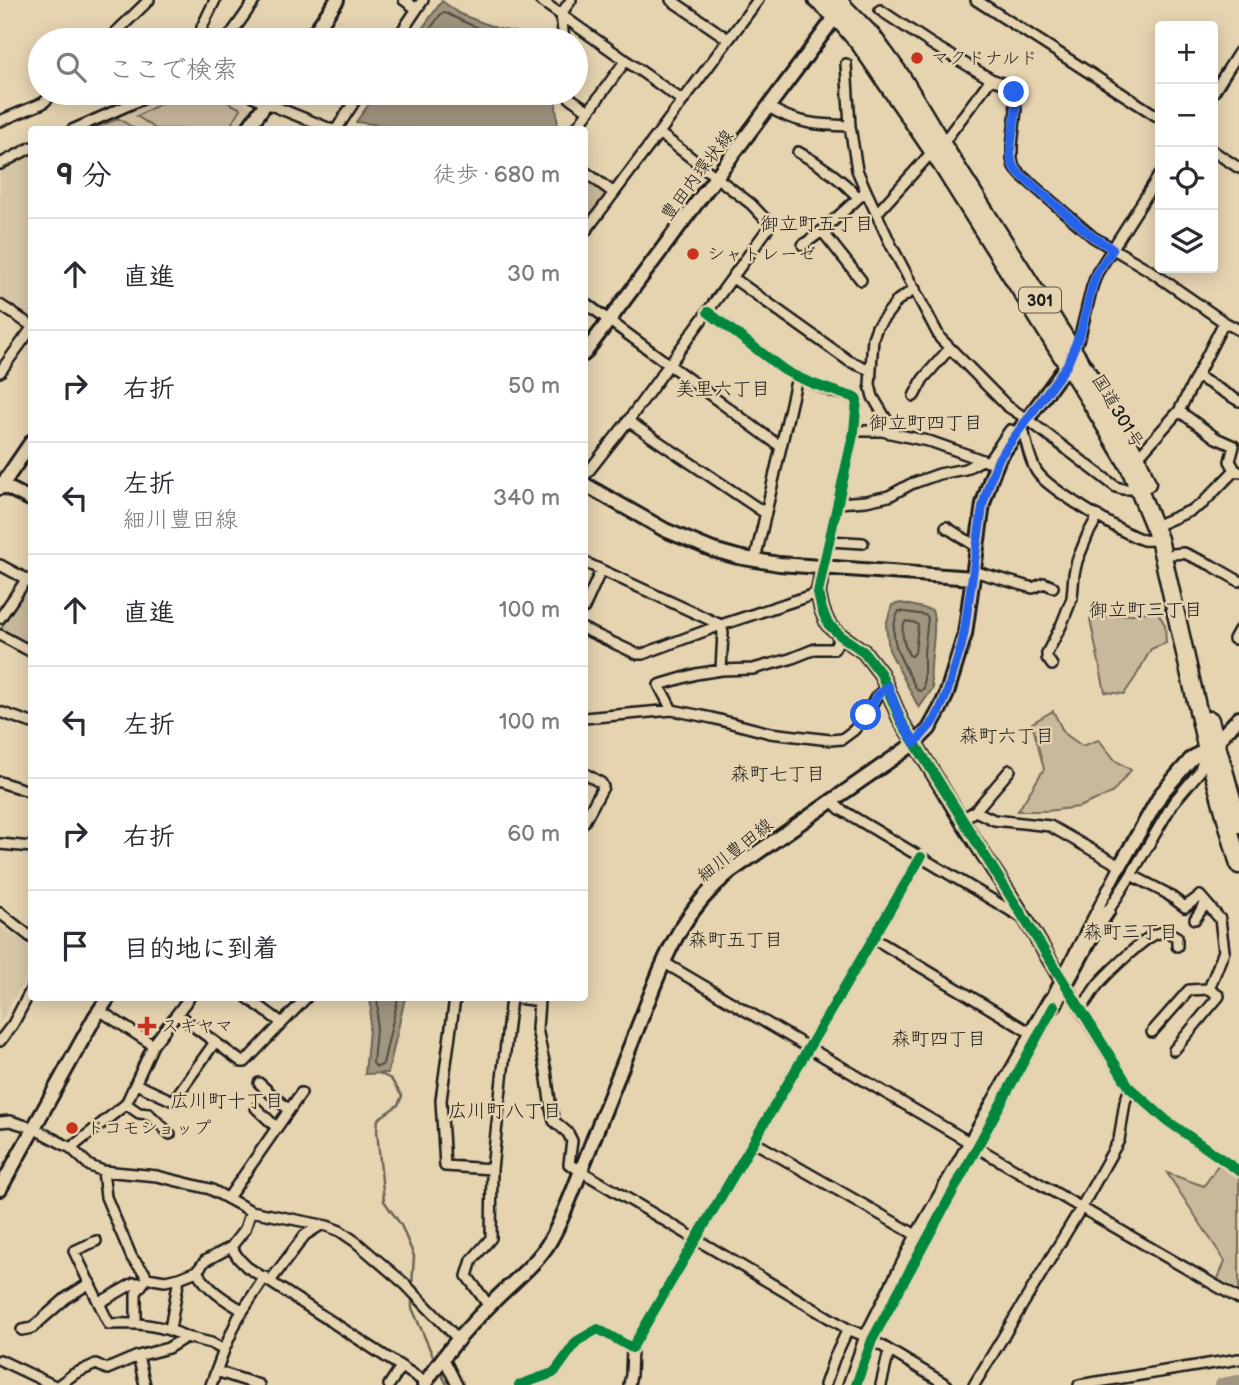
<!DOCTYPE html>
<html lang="ja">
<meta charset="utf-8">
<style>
body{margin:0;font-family:"Balsamiq Sans","Klee One",sans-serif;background:#f2f2f3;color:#2b2b33}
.controls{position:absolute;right:21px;top:21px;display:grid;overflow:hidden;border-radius:7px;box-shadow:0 4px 18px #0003}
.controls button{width:63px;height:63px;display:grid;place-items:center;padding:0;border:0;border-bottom:2px solid #e1e1e2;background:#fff;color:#2b2b33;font:35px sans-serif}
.stop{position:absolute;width:21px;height:21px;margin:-16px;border:5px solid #2563eb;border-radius:50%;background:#fff}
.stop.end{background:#2563eb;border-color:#fff;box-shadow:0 2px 7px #0008}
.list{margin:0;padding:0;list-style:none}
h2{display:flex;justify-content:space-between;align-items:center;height:91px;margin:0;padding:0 28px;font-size:30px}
h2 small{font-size:23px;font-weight:400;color:#7c7c81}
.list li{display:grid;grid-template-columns:46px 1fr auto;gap:21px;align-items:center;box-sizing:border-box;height:112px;padding:0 28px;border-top:2px solid #e1e1e2}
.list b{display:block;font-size:26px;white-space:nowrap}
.list p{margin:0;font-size:23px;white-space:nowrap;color:#7c7c81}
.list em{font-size:23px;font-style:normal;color:#7c7c81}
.icon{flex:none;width:38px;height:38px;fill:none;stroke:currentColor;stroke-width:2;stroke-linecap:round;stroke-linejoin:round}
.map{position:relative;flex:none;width:1239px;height:1385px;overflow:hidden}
.search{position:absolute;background:#fff;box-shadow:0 4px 18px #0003;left:28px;top:28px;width:560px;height:77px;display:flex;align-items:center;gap:18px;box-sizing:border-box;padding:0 24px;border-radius:38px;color:#7c7c81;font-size:26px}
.panel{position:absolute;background:#fff;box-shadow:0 4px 18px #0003;left:28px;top:126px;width:560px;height:875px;border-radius:7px}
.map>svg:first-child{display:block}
.built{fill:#d7c6a6}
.green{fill:#c9b99c;stroke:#726a5c;stroke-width:2}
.water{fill:#a0957e;stroke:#6b6557;stroke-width:2}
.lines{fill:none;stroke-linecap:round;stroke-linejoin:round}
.shore{stroke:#514c43;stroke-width:2}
.stream{stroke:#6b6557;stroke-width:2.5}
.river{stroke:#a0957e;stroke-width:14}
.street-casing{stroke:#1c1c1c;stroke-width:14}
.secondary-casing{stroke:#1c1c1c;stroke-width:18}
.highway-casing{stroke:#1c1c1c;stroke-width:21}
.street{stroke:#e6d4b1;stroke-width:9}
.secondary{stroke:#e6d4b1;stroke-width:12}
.highway{stroke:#e6d4b1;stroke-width:16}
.cycleway-casing{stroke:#e6d4b1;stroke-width:15}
.cycleway{stroke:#00873e;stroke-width:10}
.route{stroke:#2563eb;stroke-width:9}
.poi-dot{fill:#c8321e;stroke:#e6d4b1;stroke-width:2.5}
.labels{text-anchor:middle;stroke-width:5;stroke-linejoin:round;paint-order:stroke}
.shield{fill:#e6d4b1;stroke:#595349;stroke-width:2}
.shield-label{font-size:16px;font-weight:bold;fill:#1c1c1c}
.poi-label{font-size:18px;fill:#1c1c1c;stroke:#e6d4b1;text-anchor:start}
.street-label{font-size:18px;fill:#1c1c1c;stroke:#e6d4b1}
.neighbourhood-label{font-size:19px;fill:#1c1c1c;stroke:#e6d4b1}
</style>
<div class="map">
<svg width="1239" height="1385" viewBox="0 0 1239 1385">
<rect width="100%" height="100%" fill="#e6d4b1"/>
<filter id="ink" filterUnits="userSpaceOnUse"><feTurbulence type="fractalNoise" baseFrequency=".0143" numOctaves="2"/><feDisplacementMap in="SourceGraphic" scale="14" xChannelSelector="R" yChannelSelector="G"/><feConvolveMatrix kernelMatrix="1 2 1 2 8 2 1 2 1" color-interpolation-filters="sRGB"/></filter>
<g filter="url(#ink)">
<path class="built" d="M166 93H223L252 108 237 129 78 130Z
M31 150V320L0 298V167Z
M0 925 32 948 31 968 0 1023Z"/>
<path class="green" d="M180 93H210L241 109 228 129H156L137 116Z
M118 118 135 129H92L118 119Z
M585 177 608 194 585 225Z
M27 586 31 588V646L0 630Z
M1157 611 1165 625 1166 643 1151 649 1135 678 1124 694 1105 692 1090 619Z
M1053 711 1064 733 1082 746 1099 740 1115 760 1131 770 1112 793 1079 807 1047 811H1018L1044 769 1032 723Z
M1220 1162 1239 1177V1292L1217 1281 1225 1261 1167 1173 1204 1186Z"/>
<path class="water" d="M442 1 460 14 496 28 536 37 546 34 547 40H414Z
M377 93H555L558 129 417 130 356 122Z
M901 603 932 610C937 623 932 650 931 666 931 674 929 680 933 688L919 708 889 650 886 625 892 605Z
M370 998H405L388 1073 365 1074 371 1007Z"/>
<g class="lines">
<path class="shore" d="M422 40 441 14 444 12C468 25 491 34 518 40
M899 611 925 615 928 618 924 652V688L921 691 917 690C905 666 884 638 899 611Z
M906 621 916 623 918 625 915 653 912 656 909 655C904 645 899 629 906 621Z
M377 998 378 1008 373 1063 376 1067 380 1066 383 1064 398 998"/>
<path class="stream" d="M381 1074 391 1079 402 1096 398 1105 378 1119 377 1131 384 1201 401 1225 414 1256 412 1286
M412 1296V1308L435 1361
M440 1371 447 1385"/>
<path class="river" d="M1222 1385 1239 1382"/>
<defs>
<path id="street" d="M404 0 417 9
M540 0 683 101
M671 0 728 39
M976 0 1160 118
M880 10 933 45 991 79 1008 85 1014 92 1016 110 1012 146V159L1014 167 1021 175 1093 237 1149 270 1224 322 1239 330
M108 40 149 0
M202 40V27L215 0
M227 40 255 0
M396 40 423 0
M564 40 561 14 571 0
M846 64 850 126
M247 93 266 103 333 130
M569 93 570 98 589 111
M1213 93 1239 52
M769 107C795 124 820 125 850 126L857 170 866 191 891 245 940 338 1007 406 1027 419 1116 487 1123 489H1138
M0 121 43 103 54 93
M72 130 156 93
M336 130 360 93
M575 130 626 60
M942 144 991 79
M1213 151 1239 168
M798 152C820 164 841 179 858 197
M0 164 32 147
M584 171 614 193
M877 213 933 151
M822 231 861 280
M584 233 758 0
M803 245 822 231 866 191
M733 278 849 361 870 370
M915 289 898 300 877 327 873 338 870 385 873 397 895 434 932 442 988 462 1010 430 1017 433
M584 302 781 447
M0 305 32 326
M708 312 784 370C799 378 815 385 831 391 840 394 850 394 857 400L854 431 823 568
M1074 351 1081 332 1092 287 1097 273 1160 174
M0 372 32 328
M1197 376 1239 401
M914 396 923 379 950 348
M1179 411 1216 438 1234 446 1230 461 1235 470 1239 472
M628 421 765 513
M1022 425C1026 440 1029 460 1037 472 1048 489 1123 533 1143 540 1149 541 1154 540 1159 539
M854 431H882L895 434
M1137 458 1179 411 1224 322
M584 477 628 421 769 227V223L751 204 659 133
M838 503 866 501 889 496 911 484 939 474 965 469 982 460
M1162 523 1192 510 1202 504 1235 470
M946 527 977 547
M829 541 863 543
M1173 554 1184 553 1211 565 1239 581
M755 560 797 377
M584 562 721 625 723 633 721 670
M0 565 30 581
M973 571 1033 588 1044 583 1053 587
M584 608 601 570
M0 618 26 580
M584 629 637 654H643L721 625 818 593
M0 635 32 652
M1234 639 1239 630
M1052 665 1047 658V653L1061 626 1072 598 1074 574 1077 561 1088 534 1098 516
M672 710 659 685 696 674 721 670 753 669 790 659 815 649H834L841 636
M0 712 32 723
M584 718 672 710 712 718 770 733 830 740 842 739 854 730 866 715 876 697 888 686
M584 773 601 783 603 787 584 822
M0 782 32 792
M831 800 840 809 1021 917
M975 811 1010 770
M961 820 975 811 994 820 1050 826 1120 866 1050 1000
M0 844 32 847
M1131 875 1166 893 1185 907 1200 896 1220 919 1224 951 1209 989 1189 990 1152 1032
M1108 911 1131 875 1173 803 1199 772 1206 752
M0 913 32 938
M1195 919 1206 903
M663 962 969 1142
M1066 983 1080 1009 1130 1088 1166 1120 1239 1171
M248 998 282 1023
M455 998 441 1100 445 1166 492 1169
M517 998 539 1001 537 1029 546 1071 551 1109 554 1121 568 1133 572 1141 569 1164 848 1329 865 1336
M1080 1009C1089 1000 1092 991 1100 982 1110 971 1144 938 1156 934 1164 931 1171 933 1177 937V946
M99 1010 153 1045
M177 1014 242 1062H245L306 998
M0 1041 13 1024 32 988
M1174 1050 1219 996 1209 989
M259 1083 289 1110
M136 1084 173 1101 215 1042
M126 1104 139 1113 149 1114 170 1134
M256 1108 276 1127
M0 1122 10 1121 33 1128 71 1148 90 1166 103 1171 157 1176 210 1189 251 1211 327 1226 340 1231 356 1242 405 1284 458 1339
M754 1142 916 1235
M71 1148 126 1104 153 1045 189 998
M978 1148 1239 1299
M103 1171 106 1197 132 1258 144 1272 147 1278 165 1281 179 1278 197 1271 205 1261 231 1247 245 1229 251 1211
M228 1198 301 1093
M96 1241 74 1251 109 1324C137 1323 161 1324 186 1337
M231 1247 239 1259 247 1267 425 1382
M197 1271C207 1289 225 1300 242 1310
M271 1280 305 1235 321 1225
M99 1303 134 1283H143
M489 1306 467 1276 472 1260 491 1238 492 1169 511 998
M136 1324V1293L146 1279
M170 1329 179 1278
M22 1330 32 1328 66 1298 90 1283
M872 1340 947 1385
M223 1352 238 1318 265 1277
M138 1356 145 1385
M443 1357 457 1385
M0 1360 53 1385
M216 1371 259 1385
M59 1385 74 1374 96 1364 107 1369 138 1356 168 1348 186 1337 211 1343 224 1350 211 1385
M389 1385 401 1367
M519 1385 553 1373 557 1369 577 1341 598 1329 632 1348 921 857
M629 1385 631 1375 632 1348
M825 1385 834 1359 848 1329
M848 1385 865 1336 916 1235 1031 1033 873 938
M856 1385 872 1340 1054 1006
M881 1385 889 1351
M974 1385 1081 1208 1119 1140 1125 1102 1130 1088
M1079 1385 1239 1359"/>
<path id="secondary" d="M309 40 337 0
M247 130 273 93
M584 354 836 16 839 10
M0 484 32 500
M584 484 665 530 713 550 738 557 779 564 973 578
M0 488 32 441
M823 568 818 593 822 610 828 624 841 636 864 652 881 674 901 721 915 743 961 820 1026 920 1061 979 1066 983
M1120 866 1161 794 1191 759 1216 742 1239 718
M1054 1006 1096 929 1108 911
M1031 1033 1050 1000
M0 1189 95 1017 108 998
M424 1385C443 1355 467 1328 492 1303 510 1284 537 1264 550 1241 565 1215 575 1185 586 1158 604 1111 623 1065 641 1019 665 958 679 914 731 871L915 743 929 729 940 709 946 696 961 647 965 634 983 504 991 478 999 458 1067 365"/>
<path id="highway" d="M817 0 836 16 860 44 933 151 1089 399 1129 466 1159 539 1207 750 1239 865
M837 0 872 36 901 76 942 144 1107 404 1137 458 1147 483
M1210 720 1239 824"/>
</defs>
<use href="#street" class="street-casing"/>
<use href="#secondary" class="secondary-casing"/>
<use href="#highway" class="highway-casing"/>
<use href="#street" class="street"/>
<use href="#secondary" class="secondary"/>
<use href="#highway" class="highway"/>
<defs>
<path id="cycleway" d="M708 312 784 370C807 383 831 390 856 398L857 400 854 431 823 568 818 593 822 610 828 624 841 636 864 652 881 674 901 721 1130 1088 1166 1120 1239 1171
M519 1385 553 1373 557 1369 577 1341 598 1329 632 1348 921 857
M856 1385 872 1340 1054 1006"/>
</defs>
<use href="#cycleway" class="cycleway-casing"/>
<use href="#cycleway" class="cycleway"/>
</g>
</g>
<g class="lines" filter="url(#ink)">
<path class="route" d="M866 715 876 697 888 686 901 721 915 743 935 720 946 696 961 647 964 634 983 504 991 478 999 458 1067 365 1081 331 1092 287 1097 272 1113 249 1093 237 1021 175C1020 174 1014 167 1013 166 1005 147 1021 115 1014 92"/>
</g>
<g class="poi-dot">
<circle cx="917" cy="58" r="7"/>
<circle cx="693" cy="254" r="7"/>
<path d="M143.5 1015.5h7v7h7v7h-7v7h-7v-7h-7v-7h7z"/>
<circle cx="72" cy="1128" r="7"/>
</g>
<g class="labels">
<rect class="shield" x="1019" y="287.5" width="42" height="25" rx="5"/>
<g class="shield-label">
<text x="1040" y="306">301</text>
</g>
<g class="poi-label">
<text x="931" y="64">マクドナルド</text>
<text x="707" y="260">シャトレーゼ</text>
<text x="161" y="1032">スギヤマ</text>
<text x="86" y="1134">ドコモショップ</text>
</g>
<g class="street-label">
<text transform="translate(697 175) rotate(-53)" y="6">豊田内環状線</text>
<text transform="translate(1118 411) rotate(59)" y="6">国道301号</text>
<text transform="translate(735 850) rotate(-38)" y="6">細川豊田線</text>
</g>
<g class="neighbourhood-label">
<text x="817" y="230">御立町五丁目</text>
<text x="723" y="395">美里六丁目</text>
<text x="926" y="429">御立町四丁目</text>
<text x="1146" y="616">御立町三丁目</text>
<text x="1007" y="742">森町六丁目</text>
<text x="778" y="780">森町七丁目</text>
<text x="1131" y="938">森町三丁目</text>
<text x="736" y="946">森町五丁目</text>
<text x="939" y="1045">森町四丁目</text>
<text x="227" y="1107">広川町十丁目</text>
<text x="505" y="1117">広川町八丁目</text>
</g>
</g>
</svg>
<div class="controls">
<button>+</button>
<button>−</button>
<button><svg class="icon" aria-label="locate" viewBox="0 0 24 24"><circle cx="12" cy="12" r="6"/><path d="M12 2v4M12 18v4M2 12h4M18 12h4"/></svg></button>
<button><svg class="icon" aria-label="layers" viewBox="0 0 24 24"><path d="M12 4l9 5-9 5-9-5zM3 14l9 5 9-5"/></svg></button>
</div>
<div class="stop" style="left:866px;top:715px"></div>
<div class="stop end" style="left:1014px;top:92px"></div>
<div class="search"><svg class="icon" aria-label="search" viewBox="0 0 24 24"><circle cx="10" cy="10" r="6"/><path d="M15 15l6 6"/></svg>ここで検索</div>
<section class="panel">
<h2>9 分<small>徒歩 · 680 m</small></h2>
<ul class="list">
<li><svg class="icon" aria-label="ahead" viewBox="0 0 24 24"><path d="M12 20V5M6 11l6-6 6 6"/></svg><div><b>直進</b></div><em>30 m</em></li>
<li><svg class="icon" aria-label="right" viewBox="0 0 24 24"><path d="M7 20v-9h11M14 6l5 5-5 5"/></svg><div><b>右折</b></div><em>50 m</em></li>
<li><svg class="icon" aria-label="left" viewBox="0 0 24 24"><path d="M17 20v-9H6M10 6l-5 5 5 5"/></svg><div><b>左折</b><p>細川豊田線</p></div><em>340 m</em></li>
<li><svg class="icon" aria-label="ahead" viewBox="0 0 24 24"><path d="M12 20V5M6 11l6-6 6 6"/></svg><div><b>直進</b></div><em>100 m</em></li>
<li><svg class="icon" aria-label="left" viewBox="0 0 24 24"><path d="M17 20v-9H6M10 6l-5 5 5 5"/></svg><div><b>左折</b></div><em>100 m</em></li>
<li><svg class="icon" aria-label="right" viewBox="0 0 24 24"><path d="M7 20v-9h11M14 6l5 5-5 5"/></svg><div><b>右折</b></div><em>60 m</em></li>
<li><svg class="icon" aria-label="arrive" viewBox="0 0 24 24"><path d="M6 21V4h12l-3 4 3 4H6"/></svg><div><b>目的地に到着</b></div></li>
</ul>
</section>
</div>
